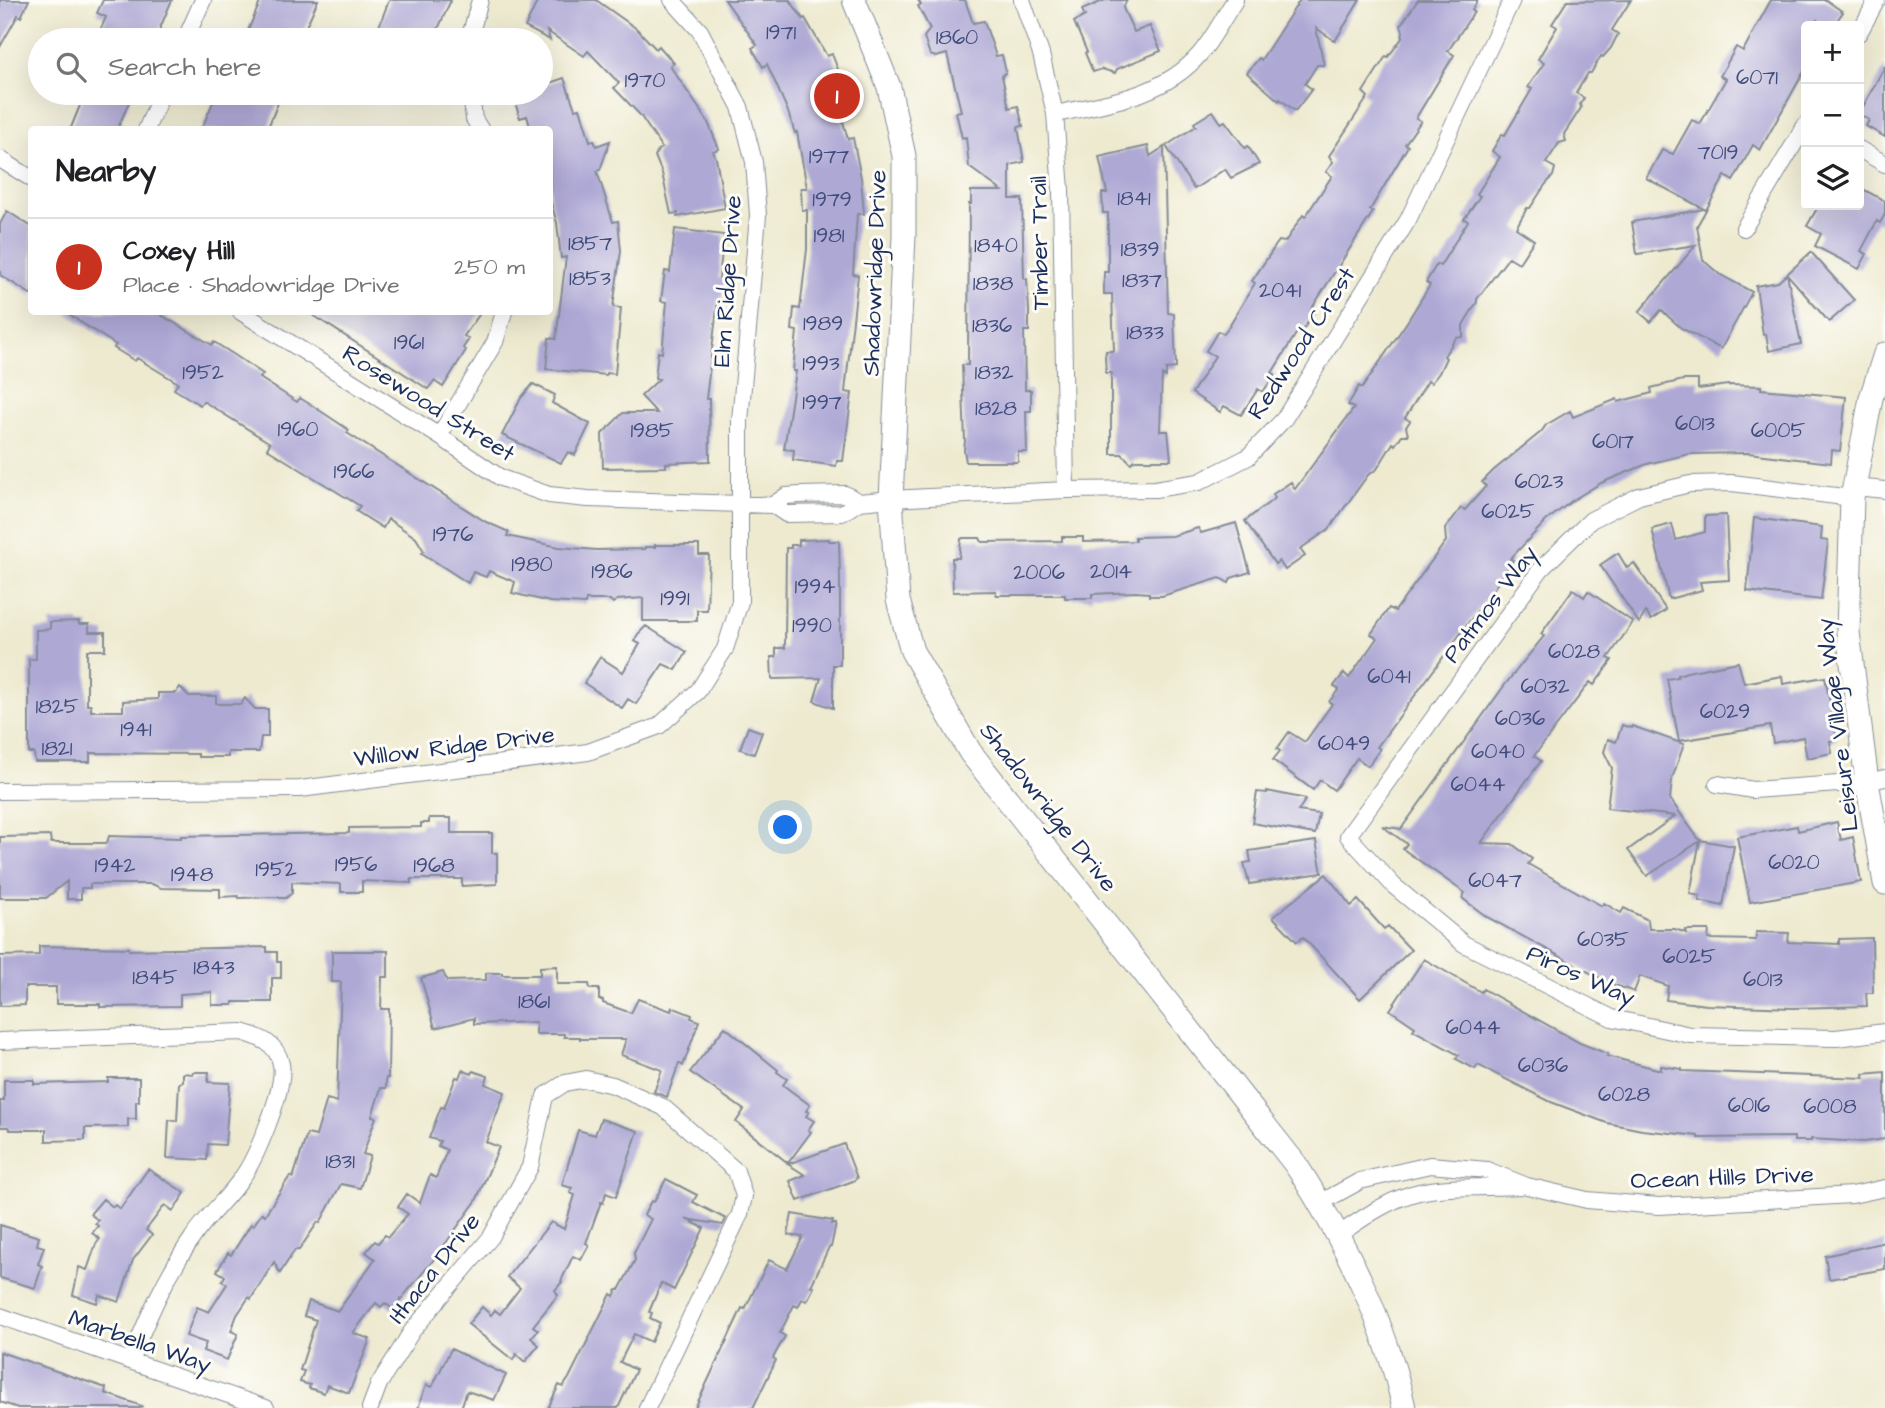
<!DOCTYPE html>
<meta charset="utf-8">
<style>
body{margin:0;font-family:"Architects Daughter",sans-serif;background:#f6f6f6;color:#202124}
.controls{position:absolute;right:21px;top:21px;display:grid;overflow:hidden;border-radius:7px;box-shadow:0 7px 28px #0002}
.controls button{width:63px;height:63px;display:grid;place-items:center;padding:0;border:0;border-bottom:2px solid #e0e0e0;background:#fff;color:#202124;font:35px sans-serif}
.you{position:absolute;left:786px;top:828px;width:24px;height:24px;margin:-18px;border:5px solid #fff;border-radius:50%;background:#1a73e8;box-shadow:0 0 0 10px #1a73e833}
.badge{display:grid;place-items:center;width:46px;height:46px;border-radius:50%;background:#c8321e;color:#fff;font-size:23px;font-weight:700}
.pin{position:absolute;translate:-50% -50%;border:4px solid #fff;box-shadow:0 2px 7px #0006}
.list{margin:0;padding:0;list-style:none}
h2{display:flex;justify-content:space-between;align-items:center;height:91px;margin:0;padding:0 28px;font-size:30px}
h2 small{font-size:23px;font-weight:400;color:#757577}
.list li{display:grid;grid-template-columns:46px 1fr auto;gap:21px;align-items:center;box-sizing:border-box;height:98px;padding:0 28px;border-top:2px solid #e0e0e0}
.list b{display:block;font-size:26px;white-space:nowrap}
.list p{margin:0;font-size:23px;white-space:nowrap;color:#757577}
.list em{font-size:23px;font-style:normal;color:#757577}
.icon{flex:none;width:38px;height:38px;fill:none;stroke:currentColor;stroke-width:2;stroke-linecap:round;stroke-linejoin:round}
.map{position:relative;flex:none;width:1885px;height:1408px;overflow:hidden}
.search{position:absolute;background:#fff;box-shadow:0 7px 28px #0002;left:28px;top:28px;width:525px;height:77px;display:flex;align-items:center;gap:18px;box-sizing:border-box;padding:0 24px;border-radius:38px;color:#757577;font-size:26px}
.panel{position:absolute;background:#fff;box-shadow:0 7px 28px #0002;left:28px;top:126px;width:525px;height:189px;border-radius:7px}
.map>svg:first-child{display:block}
.building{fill:#aea8d5}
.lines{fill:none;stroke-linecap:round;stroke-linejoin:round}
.street-casing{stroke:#848c97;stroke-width:18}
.secondary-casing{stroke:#848c97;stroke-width:25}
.street{stroke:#fff;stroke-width:16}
.secondary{stroke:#fff;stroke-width:23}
.labels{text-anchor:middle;stroke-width:6;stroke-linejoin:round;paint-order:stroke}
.number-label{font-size:21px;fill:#404d7c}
.street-label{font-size:24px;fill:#1b2f5e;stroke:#fdfcf7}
</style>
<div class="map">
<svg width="1885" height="1408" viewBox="0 0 1885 1408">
<rect width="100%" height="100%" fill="#fdfcf7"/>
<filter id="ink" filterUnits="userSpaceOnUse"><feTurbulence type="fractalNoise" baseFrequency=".0143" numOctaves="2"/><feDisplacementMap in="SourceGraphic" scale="14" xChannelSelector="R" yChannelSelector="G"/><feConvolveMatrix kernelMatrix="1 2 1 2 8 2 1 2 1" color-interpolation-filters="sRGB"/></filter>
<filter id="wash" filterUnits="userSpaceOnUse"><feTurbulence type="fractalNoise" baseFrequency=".00686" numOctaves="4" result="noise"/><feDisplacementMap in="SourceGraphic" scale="28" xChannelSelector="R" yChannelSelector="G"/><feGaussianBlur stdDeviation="1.57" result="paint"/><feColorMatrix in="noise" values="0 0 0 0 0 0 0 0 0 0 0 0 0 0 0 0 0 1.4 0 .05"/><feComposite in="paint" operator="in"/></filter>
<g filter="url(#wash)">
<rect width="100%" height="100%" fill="#eeead0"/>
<g id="blocks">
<path class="building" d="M0 0H29L21 17 18 15 0 47Z
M103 0H172L155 40H96L106 17 97 13Z
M261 0H318L300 40H244Z
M389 0H451L438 29 459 37V40H374Z
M538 0H596L637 29 656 49 659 46 674 63 670 66 707 120 719 149 713 151 716 158 725 208 677 217 678 213 671 214 662 173 655 156 658 150 662 148 640 115 614 88 619 83 588 51 584 56 547 31 550 40 525 27Z
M725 0H790L803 19 805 18 827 56 832 54 842 80 831 86 835 94 848 139 853 138 861 178 864 214H857L853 274 858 275 845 392 852 393 843 461H837L836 466 793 460 794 450 784 449 796 371H793L797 331 792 330 794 308 800 309 807 249V210H802L801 188H807L797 132 795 133 787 109 767 64 763 67 752 48 757 45Z
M918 0H965L973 23 984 21 996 56 1002 55 1006 72 1002 76 1009 108 1018 106 1023 126 1018 127 1024 162 1010 165V199H1022L1024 279H1027L1029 310V331H1024L1025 390H1031V411H1026L1027 452H1018V462H966L964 450 965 441 962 365H968L969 204H971V191H1002L969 167 966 137 962 138 956 112 961 111 947 54 936 57 930 55 924 37 930 29 918 6 921 5Z
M1105 0H1127L1123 8 1134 32 1150 26 1161 51 1117 69 1115 73 1102 69 1093 72 1085 53 1087 52 1074 22 1085 16 1082 10Z
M1300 0H1360L1335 41 1316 28 1324 65H1317L1305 84 1312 89 1295 111 1280 99 1279 101 1247 73 1259 58 1261 60Z
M1418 0H1478L1472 10 1474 12 1448 51 1454 55 1416 118 1421 121 1405 144 1408 146 1370 210 1373 212 1310 311 1314 313 1302 331 1299 329 1272 373 1275 374 1263 392 1258 389 1241 415 1224 406 1220 412 1192 393 1215 356 1206 351 1218 331 1224 334 1255 283 1252 281 1276 245 1279 241 1285 242 1303 215 1305 217 1332 176 1326 172 1333 162 1329 156 1368 97 1363 92 1386 56 1388 57 1402 38 1403 32 1401 25Z
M1631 0 1612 30 1618 34 1611 48 1603 57 1601 56 1591 73H1588L1576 93 1584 98 1580 104 1581 108 1564 134 1566 141 1559 143 1546 163 1555 168 1553 176 1545 185 1530 208H1527L1516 228 1534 240 1519 263 1509 257 1477 299V302L1463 325V337L1456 338 1444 356 1446 358 1439 373 1431 383 1428 381 1405 418 1410 421 1406 427 1408 435H1402L1395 445 1393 443 1377 469 1368 475 1329 529 1300 549 1305 556 1285 570 1279 561 1275 564 1245 521 1275 498 1273 494 1291 482 1295 489 1354 408 1348 405 1359 386 1362 388 1407 322 1430 285 1426 282 1437 264 1440 266 1468 221 1464 219 1480 196 1477 194 1500 157 1492 151 1502 134 1505 135 1532 89 1528 87 1544 63 1538 59 1557 27 1552 24 1567 1Z
M1771 0H1826L1843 12 1833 26H1826L1817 20 1813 26H1806V68L1760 150 1753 145 1733 181 1725 176 1697 226 1703 260 1719 274 1752 292 1721 349 1681 328 1661 310 1651 322 1639 312 1696 245 1637 254 1632 222 1704 209 1646 178 1662 150 1673 154 1692 120 1700 124 1726 79 1720 76 1736 47 1743 51Z
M1885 66V137L1866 126 1869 120 1859 114Z
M564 78 575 109 580 108 590 141 594 140 596 146 610 141 600 170 597 171 613 222 618 221 621 251 613 307 621 308 615 374 607 373 606 375 546 369 549 338 556 339 566 257 561 258 557 223 550 199V130H531L527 116 520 118 512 93H541V86Z
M85 93H133L117 130H70Z
M217 93H282L267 130H201Z
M1213 111 1221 123 1225 121 1245 148 1248 146 1259 164 1231 178 1225 169 1194 189 1166 146 1196 126 1194 123Z
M1148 146 1150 156 1164 147 1168 313 1174 314 1176 368 1166 369V377L1162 375 1160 431H1168L1171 460H1135L1131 463 1122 454H1111V373H1106L1105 357 1106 351H1114L1112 294H1104V272H1108V213H1103L1102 193H1107L1099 157Z
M1859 187 1885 201V214L1880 223 1877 221 1861 251 1867 254 1859 269 1815 246 1821 234 1807 226 1819 205H1859Z
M7 211 32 227V295L0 275V224Z
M675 229 724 235 719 278H725L722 300H718L706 399H709L710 461 666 463V467L603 468 602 434 623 413H657L641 396 659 379 655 378 658 352 662 353 667 302 661 301 665 271 670 272Z
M1811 252 1854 300 1829 322 1787 274Z
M1787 274 1801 344 1769 351 1766 334 1763 335 1756 286 1778 282Z
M65 312H156L212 345 214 342 233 354 263 374 260 378 297 402 300 398 319 410 349 430 347 433 486 522 509 532 507 536 559 547 597 550 645 549V547H655V545H699V555H709L707 610H697V621H643V598L617 600 613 603 610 600H586L585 604 550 602 512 593 515 582 489 571 486 577 473 572 468 583 422 553 424 551 416 538 409 533 388 519 383 528 356 511 360 506 267 449 270 443 203 401 200 405 174 389 178 383 137 358 135 361 114 348 116 345Z
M308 312H481L464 336 469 339 463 348 466 350 443 387 434 381 428 389Z
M1683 380H1698V389L1728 385 1761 386V389L1846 397 1840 451 1832 450 1831 463 1748 453 1689 454 1647 464 1601 483 1573 500 1546 521 1510 559 1513 560 1497 584 1377 747 1380 749 1368 766 1357 758 1334 790 1320 780 1313 790 1273 760 1280 751 1277 749 1289 732 1305 742 1332 704 1329 702 1339 689 1334 686 1344 673 1349 678 1377 638 1371 634 1389 608 1395 611 1446 541 1445 529 1461 508 1465 510 1486 486 1482 482 1494 470 1541 432 1546 425 1570 411 1573 417 1617 399 1618 402 1652 393 1651 388Z
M533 384 555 395 552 403 590 424 575 455 568 452 561 463 502 435 521 398Z
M1726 515 1729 580 1700 582 1702 590 1669 599 1652 529 1672 524 1676 540 1705 532V516Z
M1754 518 1822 527 1821 540 1828 541 1821 600 1747 591Z
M1236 523 1250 572 1231 578 1229 583 1220 578 1162 596H1149V593L1136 592 1092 594V598H1065V595H996V591L953 592 952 558H959L961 539 963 538H980L982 542 1062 541V537H1083V542L1135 541V537L1172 536 1198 528 1201 533Z
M829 539V541H839L840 578V665H833V708L814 701 821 678 772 679 771 657H776V648H785L786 548H791V545H799V540Z
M1618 553 1627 568 1634 563 1666 610 1651 620 1646 612 1639 623 1600 565Z
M1573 589 1584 597 1588 591 1633 622 1608 658 1612 660 1594 685 1590 682 1534 756 1541 761 1481 843 1512 844 1532 859 1528 864 1602 906 1604 903 1621 913 1624 908 1648 920 1649 929H1675L1686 933V930H1709L1708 939 1756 940V932L1789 933 1788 942 1839 944V939L1872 938 1873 993H1866L1867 1006 1793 1008 1707 1005 1666 1000 1668 986 1640 976 1634 992 1607 982 1487 917 1462 898 1465 893 1403 849 1407 844 1382 826 1401 829 1504 686 1544 636 1541 634Z
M79 621V624H89V632H105V650H87V705H91V711H123V701L158 699V693H176L180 687 189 696H216V703L218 704H241L245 698 255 709H268V737H261L259 752H228V757H198V754L90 753V762H35L34 753H29V659H36V630L50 629V622Z
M646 626 687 652 676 670 663 664 636 704 628 699 622 708 584 683 600 657 623 672 640 644 634 641 638 634Z
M1738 662 1744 683 1782 676 1783 684 1825 677 1837 739 1830 741 1832 753 1807 758 1803 737 1773 743 1770 726 1679 741 1667 679 1678 677V675L1687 672Z
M1622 725 1631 728 1632 726 1684 744 1672 779 1670 799 1700 841 1647 876 1628 850 1675 816 1607 808 1612 768 1604 752 1608 739 1616 742Z
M748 727 762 732 754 754 740 749Z
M1267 791 1306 799 1298 811 1319 814 1315 834 1252 823 1257 792 1267 793Z
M429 818H451V833H492V853H497V884L462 886V879H411V883L362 881V892H341V884L292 882V893L286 898H280L278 897 239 898 238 896 220 897V889L161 888 152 884H90V888H81V899H67V881L46 898H0V837L50 836 51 843H107L109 836 181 838V836L349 833V828L421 827V823H429Z
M1837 822 1841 840 1853 837 1861 882 1750 902 1737 837 1797 826 1798 831Z
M1700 840 1734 846 1723 906 1699 901 1700 896 1690 894Z
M1316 841 1322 873 1249 884 1244 863 1251 862 1249 851Z
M1326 874 1351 906 1358 900 1384 929 1388 926 1411 950 1360 999 1303 937 1297 942 1273 917Z
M39 946 129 948V950L267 947V952H277V962H281V978H272V1002H233V1005H212V992L180 994V1006L100 1007V1004H56V987H25V1005L0 1006V956L39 955Z
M332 951H388V977H382L381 1009H389L388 1078H386V1088H381L372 1116 376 1117 363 1154 370 1156 360 1188 341 1184 320 1223 318 1222 299 1250H295L280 1273 274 1262 251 1299 249 1297 237 1315 231 1331 238 1334 227 1360 203 1351 206 1343 186 1336 197 1307 209 1312 227 1284 222 1281 225 1276 217 1271 228 1253 231 1255 251 1224 253 1226 262 1213 265 1215 290 1176 293 1178 307 1134 316 1136 327 1099 337 1102 341 982H332Z
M1424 959 1481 992 1483 989 1580 1043 1608 1054 1607 1056 1661 1070V1066L1682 1069V1071L1864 1078 1863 1074 1885 1072V1139L1864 1142 1811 1139V1141H1794V1137L1698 1138V1136L1642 1130 1607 1123 1551 1102 1478 1065 1475 1069 1456 1059 1459 1055 1413 1030 1415 1027 1390 1010Z
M557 966V984H589L590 989H599V1000H603V1003L631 1013 638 999 671 1011 672 1007 692 1015 691 1018 699 1021 683 1066 679 1063 667 1097 654 1092 662 1070 621 1055 626 1039H580V1037H564V1034H536V1022L474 1024V1018L435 1028 421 978 443 972 447 981 486 980V973H502V975H540V967Z
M725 1027 778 1070 777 1072 787 1079 783 1085 810 1105 806 1111 809 1112 806 1116 814 1121 808 1130 811 1132 788 1163 736 1122 744 1110 690 1072Z
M462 1070 472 1074 473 1071 488 1076 485 1084 505 1092 486 1142 499 1147 476 1201 435 1258 393 1309 385 1303 381 1307 376 1303 353 1333 370 1339 349 1393 327 1385 324 1393 309 1388 310 1385 300 1382 304 1371 300 1370 316 1320 304 1316 309 1301 338 1311 375 1259 366 1252 375 1241 378 1243 385 1235 388 1237 408 1214 398 1207 407 1194 420 1203 430 1175 436 1178 447 1150 438 1146 440 1141 429 1138 441 1107 444 1108 456 1077 459 1078Z
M193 1072H209L208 1082 230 1083 225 1145 208 1144 207 1160 167 1158 169 1120 177 1121 179 1083 183 1082V1073L193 1074Z
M108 1078H139V1101H136V1119H128V1127L85 1128V1140L46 1141V1130H10L8 1127H0V1101H4V1080H34V1084L108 1082Z
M601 1119 638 1131 616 1197 606 1193 603 1203 601 1202 586 1243 589 1245 581 1260 573 1256 561 1281 562 1282 555 1290 558 1295 533 1326 538 1330 531 1338 539 1345 525 1362 516 1354 513 1360 468 1324 482 1307 491 1315 495 1310 500 1314 520 1288 507 1277 551 1222 564 1229 575 1195 570 1193 572 1188 562 1185 578 1130 595 1135Z
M844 1144 857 1178 853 1181 798 1201 790 1181 805 1175 788 1164Z
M148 1169 185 1193 173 1211 165 1205 146 1230 152 1235 133 1260 119 1302 99 1295 97 1303 73 1295 79 1267 87 1270 96 1244 100 1239 92 1233 98 1226 95 1223 98 1220 90 1214 103 1199 113 1207 115 1205 120 1209Z
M666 1179 697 1195 693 1202 726 1219 723 1225 686 1219 704 1228 674 1290 661 1283 649 1312 652 1313 650 1318 660 1323 651 1342 634 1334 620 1362 636 1370 618 1408H548L559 1385 563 1387 569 1378 611 1294 614 1296 617 1290H619L635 1260 634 1253 651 1219 644 1215 651 1201 654 1202Z
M792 1214 833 1221 832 1224H836L831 1247H829L811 1286 814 1287 807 1301 802 1299 798 1307 794 1305 780 1333 785 1336 773 1358 776 1360 753 1408H695L735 1323 742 1308 745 1309 769 1260 787 1269 803 1237 788 1235Z
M0 1225 39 1237 37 1245 44 1247 38 1264 42 1266 35 1288 0 1278Z
M1885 1242V1269L1829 1279 1825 1256Z
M451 1349 506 1375 494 1400 467 1391 461 1408H418L426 1385 432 1387Z
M0 1352 106 1388 105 1393 142 1406 141 1408H18L0 1402Z"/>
</g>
</g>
<g filter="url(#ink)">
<use href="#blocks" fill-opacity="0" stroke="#848c97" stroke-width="2"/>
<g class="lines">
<defs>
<path id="street" d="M1022 0 1041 54 1055 114 1061 190 1066 490
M1859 33 1877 0
M185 40 203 0
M469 40 480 0
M471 93 474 119 481 130
M1055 114C1106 103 1162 97 1199 55 1213 39 1223 18 1235 0
M146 130 162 93
M1859 149 1885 164
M0 159 32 179
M1744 228 1806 124
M241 312 439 436 501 478 549 495 588 499 773 505 786 514 842 513 859 502 891 499 1066 490 1155 489 1199 482 1248 457 1284 419 1408 220 1512 0
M439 436 495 342 504 312
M1855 487 1885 490
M1852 498 1732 483 1690 484 1639 496 1591 520 1541 569 1348 836 1394 886 1464 944 1612 1018 1690 1035 1836 1038 1885 1032
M773 505 786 496 800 495 845 494 859 502
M1717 784 1753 790 1867 782 1885 778
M0 791 300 789 588 752 659 726 698 691 725 649 740 602V421L758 215 754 162 740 107 700 31 672 0
M0 1041 242 1032C259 1037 277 1043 281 1064 286 1087 256 1159 241 1179 227 1199 207 1216 193 1237 165 1277 148 1317 130 1361
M1320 1203 1360 1181 1430 1165 1487 1170 1527 1186 1587 1200 1659 1206 1852 1195 1885 1188
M1338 1235C1363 1218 1389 1199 1419 1192 1452 1185 1487 1188 1521 1186
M0 1316 266 1408
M370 1408 379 1384 412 1331 491 1237 530 1167 545 1096 565 1083 586 1079 613 1085 663 1107 736 1171 744 1196 740 1214 647 1408"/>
<path id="secondary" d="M854 0 889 87 904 156V236L891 499 898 600 912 651 970 752 1296 1165C1344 1240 1385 1320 1404 1408
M1885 354 1871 398 1852 498 1848 632 1867 782 1885 883"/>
</defs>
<use href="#street" class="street-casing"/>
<use href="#secondary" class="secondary-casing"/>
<use href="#street" class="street"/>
<use href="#secondary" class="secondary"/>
</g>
</g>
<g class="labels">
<g class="number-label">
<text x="781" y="39">1971</text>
<text x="957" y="44">1860</text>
<text x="1757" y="84">6071</text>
<text x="645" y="87">1970</text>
<text x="1718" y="159">7019</text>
<text x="829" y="163">1977</text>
<text x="1134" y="205">1841</text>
<text x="832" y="206">1979</text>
<text x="829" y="242">1981</text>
<text x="590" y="250">1857</text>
<text x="996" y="252">1840</text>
<text x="1140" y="256">1839</text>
<text x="590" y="285">1853</text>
<text x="1142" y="287">1837</text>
<text x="993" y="290">1838</text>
<text x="1280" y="297">2041</text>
<text x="823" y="330">1989</text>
<text x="992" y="332">1836</text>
<text x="1145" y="339">1833</text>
<text x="409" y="349">1961</text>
<text x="821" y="370">1993</text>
<text x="203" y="379">1952</text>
<text x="994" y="379">1832</text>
<text x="822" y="409">1997</text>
<text x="996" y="415">1828</text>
<text x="1695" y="430">6013</text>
<text x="298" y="436">1960</text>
<text x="652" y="437">1985</text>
<text x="1778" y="437">6005</text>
<text x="1613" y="448">6017</text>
<text x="354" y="478">1966</text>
<text x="1539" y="488">6023</text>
<text x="1508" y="518">6025</text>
<text x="453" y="541">1976</text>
<text x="532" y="571">1980</text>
<text x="612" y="578">1986</text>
<text x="1111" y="578">2014</text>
<text x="1039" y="579">2006</text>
<text x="815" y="593">1994</text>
<text x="675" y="605">1991</text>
<text x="812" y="632">1990</text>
<text x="1574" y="658">6028</text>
<text x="1389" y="683">6041</text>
<text x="1545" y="693">6032</text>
<text x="57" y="713">1825</text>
<text x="1725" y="718">6029</text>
<text x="1520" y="725">6036</text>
<text x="136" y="736">1941</text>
<text x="1344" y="750">6049</text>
<text x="57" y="755">1821</text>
<text x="1498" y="758">6040</text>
<text x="1478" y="791">6044</text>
<text x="1794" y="869">6020</text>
<text x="356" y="871">1956</text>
<text x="115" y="872">1942</text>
<text x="434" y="872">1968</text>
<text x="276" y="876">1952</text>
<text x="192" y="881">1948</text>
<text x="1495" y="887">6047</text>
<text x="1603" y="946">6035</text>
<text x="1689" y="963">6025</text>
<text x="214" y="974">1843</text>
<text x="155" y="984">1845</text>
<text x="1763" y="986">6013</text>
<text x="534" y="1008">1861</text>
<text x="1473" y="1034">6044</text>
<text x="1543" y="1072">6036</text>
<text x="1624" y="1101">6028</text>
<text x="1749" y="1112">6016</text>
<text x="1830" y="1113">6008</text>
<text x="340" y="1168">1831</text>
</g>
<g class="street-label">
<text transform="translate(1039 243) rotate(-91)" y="8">Timber Trail</text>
<text transform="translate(874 273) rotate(-88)" y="8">Shadowridge Drive</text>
<text transform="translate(727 281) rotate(-86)" y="8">Elm Ridge Drive</text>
<text transform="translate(1301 343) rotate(-57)" y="8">Redwood Crest</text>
<text transform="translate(429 403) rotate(32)" y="8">Rosewood Street</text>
<text transform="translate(1490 604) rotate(-53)" y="8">Patmos Way</text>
<text transform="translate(1837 725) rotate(-97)" y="8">Leisure Village Way</text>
<text transform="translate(454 746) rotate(-7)" y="8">Willow Ridge Drive</text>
<text transform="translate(1049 807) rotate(52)" y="8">Shadowridge Drive</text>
<text transform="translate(1581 975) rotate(24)" y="8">Piros Way</text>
<text transform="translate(1722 1177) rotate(-2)" y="8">Ocean Hills Drive</text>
<text transform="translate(434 1268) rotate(-52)" y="8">Ithaca Drive</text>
<text transform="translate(140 1341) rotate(19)" y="8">Marbella Way</text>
</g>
</g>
</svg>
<div class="controls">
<button>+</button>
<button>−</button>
<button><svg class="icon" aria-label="layers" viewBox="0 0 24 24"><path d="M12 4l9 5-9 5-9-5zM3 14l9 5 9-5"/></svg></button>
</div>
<div class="you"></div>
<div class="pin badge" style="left:837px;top:96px">1</div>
<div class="search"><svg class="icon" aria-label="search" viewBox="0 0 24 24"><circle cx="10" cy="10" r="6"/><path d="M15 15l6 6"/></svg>Search here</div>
<section class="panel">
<h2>Nearby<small></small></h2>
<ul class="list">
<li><span class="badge">1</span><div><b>Coxey Hill</b><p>Place · Shadowridge Drive</p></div><em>250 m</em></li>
</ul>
</section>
</div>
